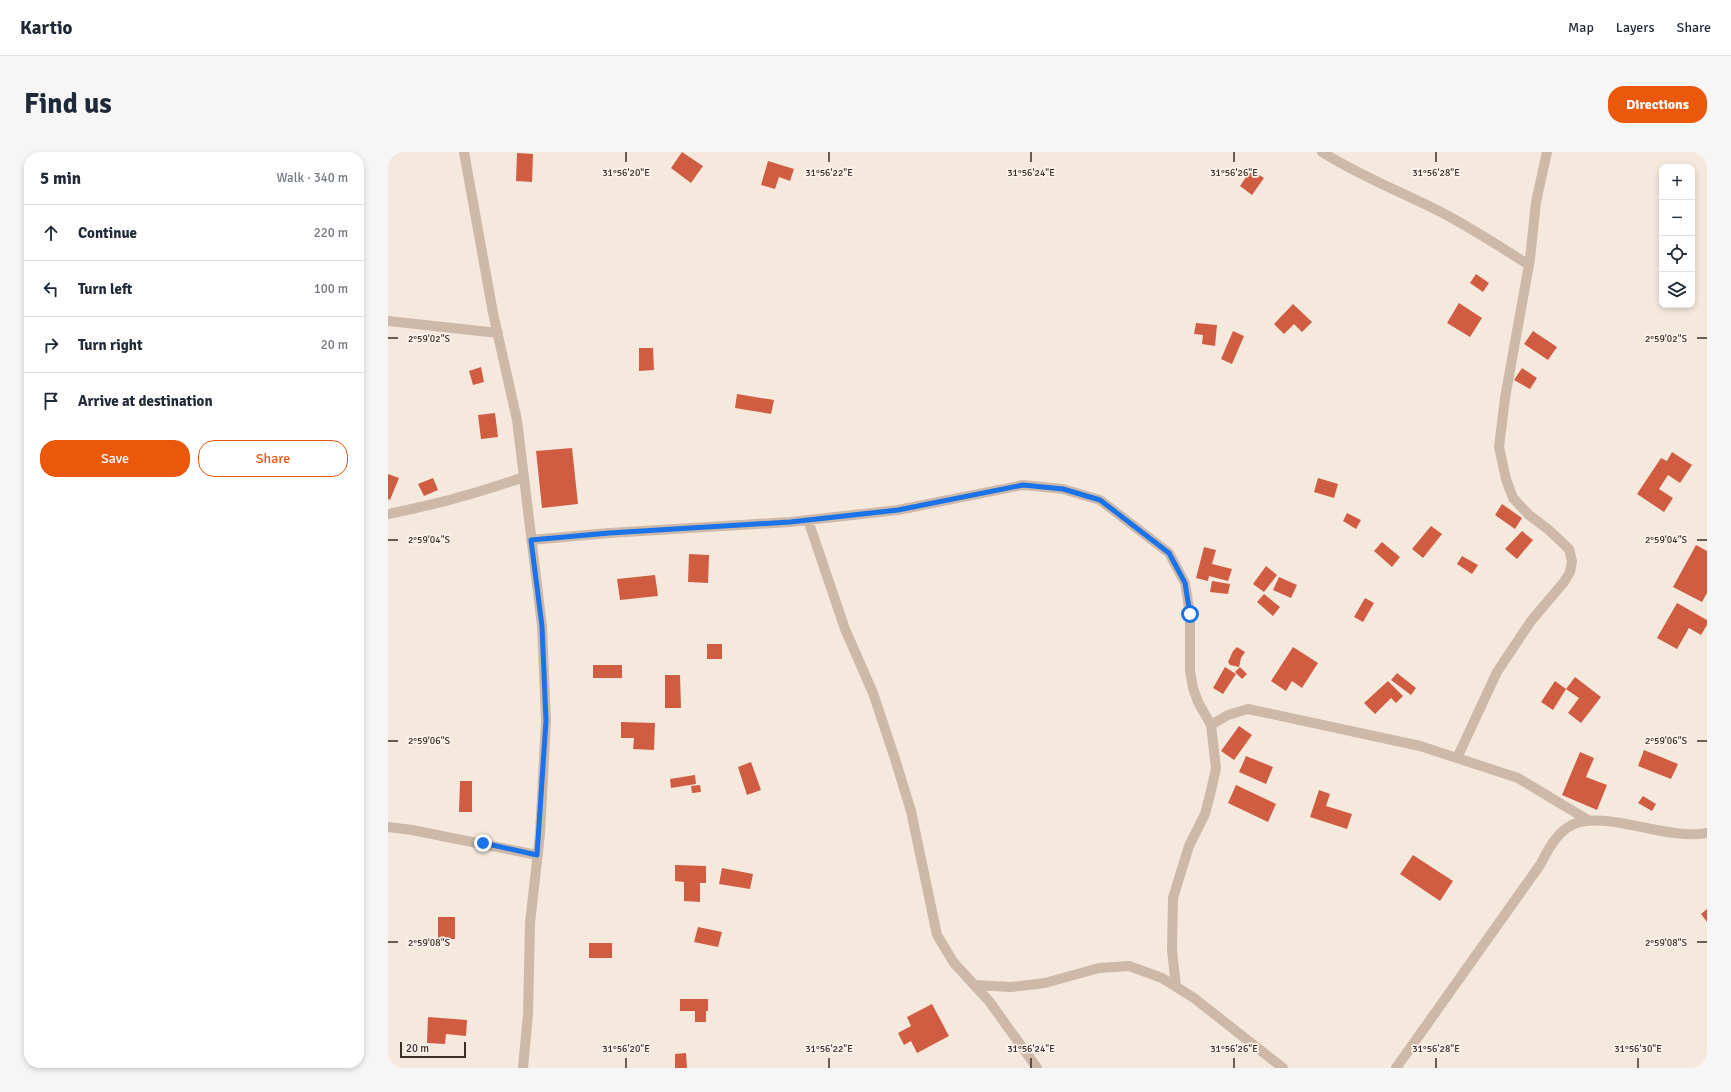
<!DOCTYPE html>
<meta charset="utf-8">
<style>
body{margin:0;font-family:Signika,sans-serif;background:#f6f6f7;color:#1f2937}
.controls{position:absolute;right:12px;top:12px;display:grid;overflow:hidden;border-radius:8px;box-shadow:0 2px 6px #0003}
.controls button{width:36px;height:36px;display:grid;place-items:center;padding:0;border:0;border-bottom:1px solid #e0e1e3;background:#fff;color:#1f2937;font:20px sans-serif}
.scale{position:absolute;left:12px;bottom:10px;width:66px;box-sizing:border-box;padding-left:4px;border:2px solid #3a2e29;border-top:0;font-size:11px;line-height:14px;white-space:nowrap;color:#3a2e29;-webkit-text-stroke:3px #fbf3eb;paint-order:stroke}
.stop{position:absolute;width:12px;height:12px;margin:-9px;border:3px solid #1a73e8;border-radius:50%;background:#fff}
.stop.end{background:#1a73e8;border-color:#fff;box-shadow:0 1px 4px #0008}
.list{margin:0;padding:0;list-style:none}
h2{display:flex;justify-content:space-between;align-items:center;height:52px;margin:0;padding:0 16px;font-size:17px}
h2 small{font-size:13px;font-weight:400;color:#747a83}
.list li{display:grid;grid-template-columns:26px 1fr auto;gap:12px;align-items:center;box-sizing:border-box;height:56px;padding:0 16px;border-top:1px solid #e0e1e3}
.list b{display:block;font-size:15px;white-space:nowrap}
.list em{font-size:13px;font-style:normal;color:#747a83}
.actions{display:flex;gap:8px;padding:12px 16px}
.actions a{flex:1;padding:9px 0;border:1px solid #ea580c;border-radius:16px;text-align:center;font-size:14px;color:#ea580c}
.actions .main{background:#ea580c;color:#fff}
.icon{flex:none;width:22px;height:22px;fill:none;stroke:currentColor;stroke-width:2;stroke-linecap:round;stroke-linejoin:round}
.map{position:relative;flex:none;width:1319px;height:916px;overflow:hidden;border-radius:16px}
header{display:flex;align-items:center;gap:24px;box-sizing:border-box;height:56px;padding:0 20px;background:#fff;border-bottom:1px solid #e0e1e3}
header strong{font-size:19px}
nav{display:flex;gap:22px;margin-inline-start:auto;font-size:14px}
.intro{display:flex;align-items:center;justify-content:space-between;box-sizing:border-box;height:96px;padding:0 24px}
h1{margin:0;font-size:28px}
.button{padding:10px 18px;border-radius:16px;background:#ea580c;color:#fff;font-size:14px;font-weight:700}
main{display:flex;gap:24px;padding:0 24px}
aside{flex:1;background:#fff;border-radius:16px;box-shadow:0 2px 6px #0003}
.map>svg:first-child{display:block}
.building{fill:#d05d41}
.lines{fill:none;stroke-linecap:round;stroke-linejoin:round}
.minor{stroke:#ceb8a8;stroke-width:10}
.route{stroke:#1a73e8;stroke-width:5}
.ticks{fill:none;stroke:#3a2e29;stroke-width:1.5}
.ticks-label{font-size:10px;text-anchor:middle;fill:#3a2e29;stroke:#fbf3eb;stroke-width:3.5;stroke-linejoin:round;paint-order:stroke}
</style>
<header>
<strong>Kartio</strong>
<nav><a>Map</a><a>Layers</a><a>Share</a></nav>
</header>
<div class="intro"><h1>Find us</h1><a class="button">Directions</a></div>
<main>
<aside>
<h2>5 min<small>Walk · 340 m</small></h2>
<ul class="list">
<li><svg class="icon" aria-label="ahead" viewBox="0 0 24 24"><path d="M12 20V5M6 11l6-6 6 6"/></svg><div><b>Continue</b></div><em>220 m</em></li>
<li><svg class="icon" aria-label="left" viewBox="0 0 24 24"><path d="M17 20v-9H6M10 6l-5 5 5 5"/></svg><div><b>Turn left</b></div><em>100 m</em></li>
<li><svg class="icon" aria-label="right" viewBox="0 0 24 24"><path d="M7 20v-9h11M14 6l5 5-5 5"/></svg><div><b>Turn right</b></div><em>20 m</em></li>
<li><svg class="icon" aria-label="arrive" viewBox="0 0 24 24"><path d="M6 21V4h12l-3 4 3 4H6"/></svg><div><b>Arrive at destination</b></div></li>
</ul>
<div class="actions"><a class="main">Save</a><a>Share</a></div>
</aside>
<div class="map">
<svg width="1319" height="916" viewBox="0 0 1319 916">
<rect width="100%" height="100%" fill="#f5e9de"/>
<path class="building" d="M294 0 315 14 303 31 283 16Z
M129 1 145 2 144 30 128 29Z
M380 9 406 17 402 29 391 25 387 37 373 33Z
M863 18 876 26 864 43 852 34Z
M1088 122 1101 131 1095 140 1082 131Z
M1071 151 1094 166 1082 185 1059 171Z
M905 152 924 170 914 180 906 172 896 182 886 172Z
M808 171 829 173 827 194 814 192 815 183 806 182Z
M845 179 856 184 844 212 833 207Z
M1145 179 1169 195 1160 208 1136 192Z
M251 196H265L266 218 251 219Z
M93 215 96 230 85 233 81 219Z
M1134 216 1149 226 1142 237 1126 228Z
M349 242 386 248 383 262 347 256Z
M107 261 110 285 93 287 90 263Z
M184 296 190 352 154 356 148 299Z
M1284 300 1304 313 1292 331 1280 323 1271 337 1285 346 1276 360 1249 342 1273 306 1279 309Z
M0 322 11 326 2 348 0 347Z
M45 326 50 338 36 344 30 332Z
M930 326 950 332 946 346 926 340Z
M1114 352 1134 366 1127 377 1107 363Z
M959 361 973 368 968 377 955 369Z
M1043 374 1054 382 1035 406 1024 397Z
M1134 379 1145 388 1129 407 1117 397Z
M994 390 1012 405 1004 415 986 399Z
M1308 393 1319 399V441L1314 450 1285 435Z
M816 395 828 398 824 412 844 417 840 429 821 424 820 429 808 426Z
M301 402 321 403 320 431 300 430Z
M1074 404 1090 413 1084 422 1069 412Z
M878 414 889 423 876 440 865 432Z
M267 423 270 444 232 448 229 427Z
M891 425 909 433 903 446 885 438Z
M824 429 842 432 840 442 822 440Z
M876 442 892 455 885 464 869 450Z
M977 446 986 451 975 470 966 465Z
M1289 451 1319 468V473L1313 483 1301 476 1289 497 1269 486Z
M319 492H334V507H319Z
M849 495 857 500 853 506 851 515 842 513 840 510 845 499Z
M905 495 930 511 914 536 904 529 898 539 883 529Z
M205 513H234V526H205Z
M837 515 848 522 835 542 825 536Z
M852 515 859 522 854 527 847 520Z
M1009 521 1028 536 1023 543 1003 528Z
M277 523H292L293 556H277Z
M1187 525 1213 545 1193 571 1180 561 1191 546 1178 537Z
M1000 529 1015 544 1008 551 1003 546 987 562 976 551Z
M1167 529 1178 537 1165 558 1153 550Z
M233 570 267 571 266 598 245 597 246 586H233Z
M851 574 864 583 846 608 833 599Z
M1256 598 1290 612 1283 627 1250 614Z
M1192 600 1206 606 1198 625 1219 633 1209 658 1174 643Z
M858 604 885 615 878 632 851 620Z
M363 610 373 638 359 643 350 615Z
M307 623 308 632 283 636 282 627Z
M72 629H84V660H71Z
M312 633 313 640 304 641 303 634Z
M848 633 888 652 880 670 840 651Z
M931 638 942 642 938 654 964 662 959 677 922 665Z
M1255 644 1268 652 1264 659 1250 651Z
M1025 703 1065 729 1052 749 1012 722Z
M287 713 318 714V731H312V750L296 749V730L287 729Z
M334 716 365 722 362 737 331 732Z
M1319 757V770L1313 762Z
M50 765H67V787H50Z
M310 775 334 780 330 795 306 790Z
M201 791H224V806H201Z
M292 847H320V859H318V870H307V859H292Z
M544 852 561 884 529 901 523 889 516 893 510 881 523 874 519 865Z
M40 865 79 868 78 884 58 882 57 892 39 891Z
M298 901 299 916H287V902Z"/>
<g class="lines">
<path class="minor" d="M76 0 105 161 129 268 154 474 158 569 152 682 142 771 140 862 135 916
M934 0C972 24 1011 39 1051 59 1082 75 1111 94 1141 113
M0 169 110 181
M0 362C46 353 91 341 136 325
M420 368 457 477 485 541 507 607 523 659 549 783 566 811 601 849 649 916
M143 388 221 381 402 370 510 358 635 333 675 337 712 348 781 401 797 431 802 462V519L805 536 810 550 823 573
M1069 606 1109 520 1143 469 1176 430 1182 420 1184 409 1181 397 1161 378 1141 363 1125 346 1118 327 1111 295 1117 246 1142 107 1148 50 1159 0
M0 675 24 678 149 703
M586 833 623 835 657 831 711 816 741 814 774 826 806 846 895 916
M788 835 784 798 785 746 801 694 817 662 823 639 828 616 823 573 840 563 860 557 1032 594 1069 606 1130 626 1200 668
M1008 916 1152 713C1160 698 1168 681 1184 673 1216 657 1279 689 1319 681"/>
</g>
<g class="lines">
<path class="route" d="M95 691 149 703 158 569 154 474 143 388 221 381 402 370 510 358 635 333 675 337 712 348 781 401 797 431 802 462"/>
</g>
<path class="ticks" d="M238 0V10M441 0V10M643 0V10M846 0V10M1048 0V10M0 186H10M1309 186H1319M0 388H10M1309 388H1319M0 589H10M1309 589H1319M0 790H10M1309 790H1319M238 906V916M441 906V916M643 906V916M846 906V916M1048 906V916M1250 906V916"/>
<g class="ticks-label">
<text x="238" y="24">31°56'20"E</text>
<text x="441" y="24">31°56'22"E</text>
<text x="643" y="24">31°56'24"E</text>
<text x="846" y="24">31°56'26"E</text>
<text x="1048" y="24">31°56'28"E</text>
<text x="41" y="190">2°59'02"S</text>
<text x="1278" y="190">2°59'02"S</text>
<text x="41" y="391">2°59'04"S</text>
<text x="1278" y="391">2°59'04"S</text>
<text x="41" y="592">2°59'06"S</text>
<text x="1278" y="592">2°59'06"S</text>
<text x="41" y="794">2°59'08"S</text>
<text x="1278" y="794">2°59'08"S</text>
<text x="238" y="900">31°56'20"E</text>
<text x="441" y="900">31°56'22"E</text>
<text x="643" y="900">31°56'24"E</text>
<text x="846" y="900">31°56'26"E</text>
<text x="1048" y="900">31°56'28"E</text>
<text x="1250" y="900">31°56'30"E</text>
</g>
</svg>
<div class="controls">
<button>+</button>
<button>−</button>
<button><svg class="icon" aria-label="locate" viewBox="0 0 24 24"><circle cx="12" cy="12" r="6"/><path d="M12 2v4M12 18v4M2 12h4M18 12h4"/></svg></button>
<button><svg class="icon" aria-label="layers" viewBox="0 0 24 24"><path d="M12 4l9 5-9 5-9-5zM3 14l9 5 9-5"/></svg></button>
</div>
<div class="scale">20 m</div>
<div class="stop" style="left:802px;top:462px"></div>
<div class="stop end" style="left:95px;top:691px"></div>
</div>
</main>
